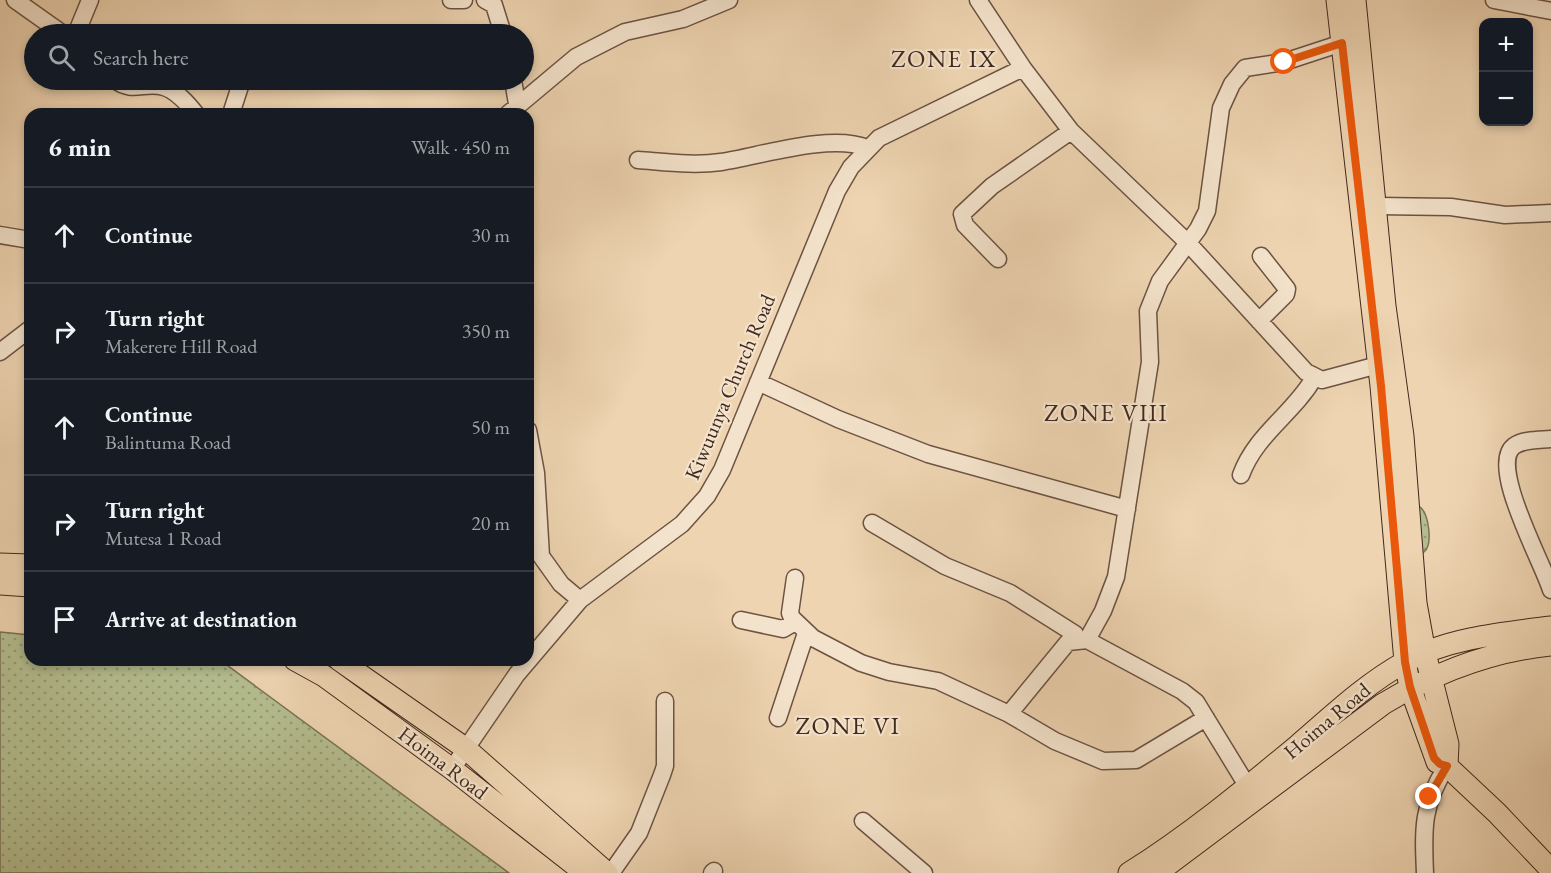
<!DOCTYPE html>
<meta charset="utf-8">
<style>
body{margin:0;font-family:"EB Garamond",serif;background:#20242c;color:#f1f3f6}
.controls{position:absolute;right:18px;top:18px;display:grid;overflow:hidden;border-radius:12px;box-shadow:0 3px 9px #0003}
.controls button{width:54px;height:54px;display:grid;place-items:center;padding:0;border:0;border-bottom:2px solid #363941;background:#171b24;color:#f1f3f6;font:30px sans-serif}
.stop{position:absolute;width:18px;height:18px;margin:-14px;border:4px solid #ea580c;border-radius:50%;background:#fff}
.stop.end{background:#ea580c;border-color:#fff;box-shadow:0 2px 6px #0008}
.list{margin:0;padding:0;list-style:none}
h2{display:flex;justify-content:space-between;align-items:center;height:78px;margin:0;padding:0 24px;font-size:26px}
h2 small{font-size:20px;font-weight:400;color:#9ea1a6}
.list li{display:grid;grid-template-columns:39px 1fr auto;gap:18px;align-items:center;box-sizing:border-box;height:96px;padding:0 24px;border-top:2px solid #363941}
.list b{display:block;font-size:22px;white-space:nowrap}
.list p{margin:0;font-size:20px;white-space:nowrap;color:#9ea1a6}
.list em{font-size:20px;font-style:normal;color:#9ea1a6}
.icon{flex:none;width:33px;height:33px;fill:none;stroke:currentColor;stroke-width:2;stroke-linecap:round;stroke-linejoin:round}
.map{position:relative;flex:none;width:1551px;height:873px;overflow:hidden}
.search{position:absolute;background:#171b24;box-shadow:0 3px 9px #0003;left:24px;top:24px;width:510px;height:66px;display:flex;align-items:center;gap:15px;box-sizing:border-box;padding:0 21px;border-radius:33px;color:#9ea1a6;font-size:22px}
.panel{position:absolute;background:#171b24;box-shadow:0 3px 9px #0003;left:24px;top:108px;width:510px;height:558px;border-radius:18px}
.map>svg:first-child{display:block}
.grass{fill:url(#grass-dots);stroke:#7a7256;stroke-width:1.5}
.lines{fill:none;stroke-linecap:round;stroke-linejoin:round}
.minor-casing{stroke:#6c5342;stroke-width:19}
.major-casing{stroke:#40281d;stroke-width:23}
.minor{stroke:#f4e3cc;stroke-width:16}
.major{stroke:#eed4b1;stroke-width:21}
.route{stroke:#ea580c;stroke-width:8}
.labels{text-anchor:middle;stroke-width:4.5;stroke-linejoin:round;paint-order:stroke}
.street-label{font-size:21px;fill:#40281d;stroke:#f4e3cc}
.quarter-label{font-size:24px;letter-spacing:1.5px;fill:#40281d;stroke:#f4e3cc}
</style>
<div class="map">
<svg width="1551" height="873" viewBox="0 0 1551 873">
<defs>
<pattern id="grass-dots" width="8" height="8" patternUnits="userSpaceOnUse" patternTransform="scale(1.5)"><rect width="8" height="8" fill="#b4bd8f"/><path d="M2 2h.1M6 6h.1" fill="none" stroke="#949a74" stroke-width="1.8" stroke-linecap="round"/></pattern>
</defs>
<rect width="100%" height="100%" fill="#eed4b1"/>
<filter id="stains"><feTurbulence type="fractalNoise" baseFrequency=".00333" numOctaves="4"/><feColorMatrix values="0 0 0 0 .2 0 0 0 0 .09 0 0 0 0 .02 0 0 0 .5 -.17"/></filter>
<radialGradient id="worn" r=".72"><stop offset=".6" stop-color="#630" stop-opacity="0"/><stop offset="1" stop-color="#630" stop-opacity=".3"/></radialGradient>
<path class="grass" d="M1420 507C1429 514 1433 545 1424 552L1416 554 1409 509Z
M0 632 30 635V660H220L509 873H0Z"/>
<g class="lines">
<defs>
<path id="minor" d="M15 0 63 34
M451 0H464
M485 0 494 5 503 34
M978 0 1023 68 1071 131 1188 243 1306 372 1322 380 1378 365
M1494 0 1551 11
M76 34 90 0
M115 80C133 94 145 81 164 87 177 91 188 104 196 114
M513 80 517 104
M231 114 242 80
M508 114 576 57 625 32 683 19 729 0
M638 160C665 162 694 166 721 162 760 156 831 133 867 148
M1377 206 1451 207 1505 215 1551 213
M0 235 30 240
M998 259 965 225 962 214 992 186 1071 131
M1259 321 1286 294 1287 289 1261 256
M0 352 30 329
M758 382 838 419 928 454 1127 509
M528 430 536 473 541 556 561 584 580 600
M1551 439C1540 440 1524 439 1514 446 1488 465 1543 563 1551 590
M1241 475C1256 434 1293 414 1314 378
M872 523 945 566 1010 593 1075 634 1077 640
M795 578 790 613 792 618 813 638 861 663 889 672 938 681 1009 714 1055 741 1103 761 1136 760 1206 718
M741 620 783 629 795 622
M1009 714 1068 642 1087 640
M778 718 806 633
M452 769 517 674 580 600 682 524 707 496 722 470 837 191 851 167 879 138 1023 68
M1248 787 1196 702 1182 691 1087 640 1103 611 1116 577 1150 362 1148 311 1160 281 1198 229 1207 211 1221 108 1232 84 1245 68 1284 62 1342 43
M863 821 924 873
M611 873 639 833 662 775 665 766V701
M712 873 714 871
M1425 873C1423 829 1422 804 1447 766"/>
<path id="major" d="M1337 0 1381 386 1405 662 1410 687 1437 762 1447 766 1497 813 1551 870
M1355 0 1385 306 1403 436 1416 603 1425 653 1448 744 1447 766
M0 564 30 565
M0 584 30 586
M295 660 324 676 452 769 585 873
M339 660 465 748 607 873
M1129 873C1188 836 1243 791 1297 746 1331 717 1365 684 1405 662 1448 638 1503 633 1551 627
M1157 873 1383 704C1436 672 1490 651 1551 645"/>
</defs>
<use href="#minor" class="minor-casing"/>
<use href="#major" class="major-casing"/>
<use href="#minor" class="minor"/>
<use href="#major" class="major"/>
</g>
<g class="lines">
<path class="route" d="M1284 62 1342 43 1381 386 1405 662 1410 687 1434 758 1440 764 1447 766 1429 797"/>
</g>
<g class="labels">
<g class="street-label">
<text transform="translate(730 387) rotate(-67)" y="7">Kiwuunya Church Road</text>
<text transform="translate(1327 721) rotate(-40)" y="7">Hoima Road</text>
<text transform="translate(443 763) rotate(37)" y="7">Hoima Road</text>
</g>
<g class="quarter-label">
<text x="944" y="67">ZONE IX</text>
<text x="1106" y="421">ZONE VIII</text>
<text x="848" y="734">ZONE VI</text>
</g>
</g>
<rect width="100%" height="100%" filter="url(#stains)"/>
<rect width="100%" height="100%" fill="url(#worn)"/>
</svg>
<div class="controls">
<button>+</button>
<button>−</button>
</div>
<div class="stop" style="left:1284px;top:62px"></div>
<div class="stop end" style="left:1429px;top:797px"></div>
<div class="search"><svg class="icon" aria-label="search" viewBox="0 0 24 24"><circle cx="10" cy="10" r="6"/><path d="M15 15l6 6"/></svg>Search here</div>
<section class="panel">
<h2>6 min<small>Walk · 450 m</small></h2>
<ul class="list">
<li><svg class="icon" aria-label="ahead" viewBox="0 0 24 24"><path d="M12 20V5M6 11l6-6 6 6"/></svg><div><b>Continue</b></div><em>30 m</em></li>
<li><svg class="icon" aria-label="right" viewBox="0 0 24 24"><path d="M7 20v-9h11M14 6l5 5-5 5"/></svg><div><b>Turn right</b><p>Makerere Hill Road</p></div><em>350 m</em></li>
<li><svg class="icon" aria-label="ahead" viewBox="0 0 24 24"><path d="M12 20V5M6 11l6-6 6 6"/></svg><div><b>Continue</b><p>Balintuma Road</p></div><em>50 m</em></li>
<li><svg class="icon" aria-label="right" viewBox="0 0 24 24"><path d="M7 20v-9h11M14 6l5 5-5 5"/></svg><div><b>Turn right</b><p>Mutesa 1 Road</p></div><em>20 m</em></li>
<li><svg class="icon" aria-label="arrive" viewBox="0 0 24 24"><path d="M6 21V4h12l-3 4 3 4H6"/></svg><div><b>Arrive at destination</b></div></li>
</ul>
</section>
</div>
